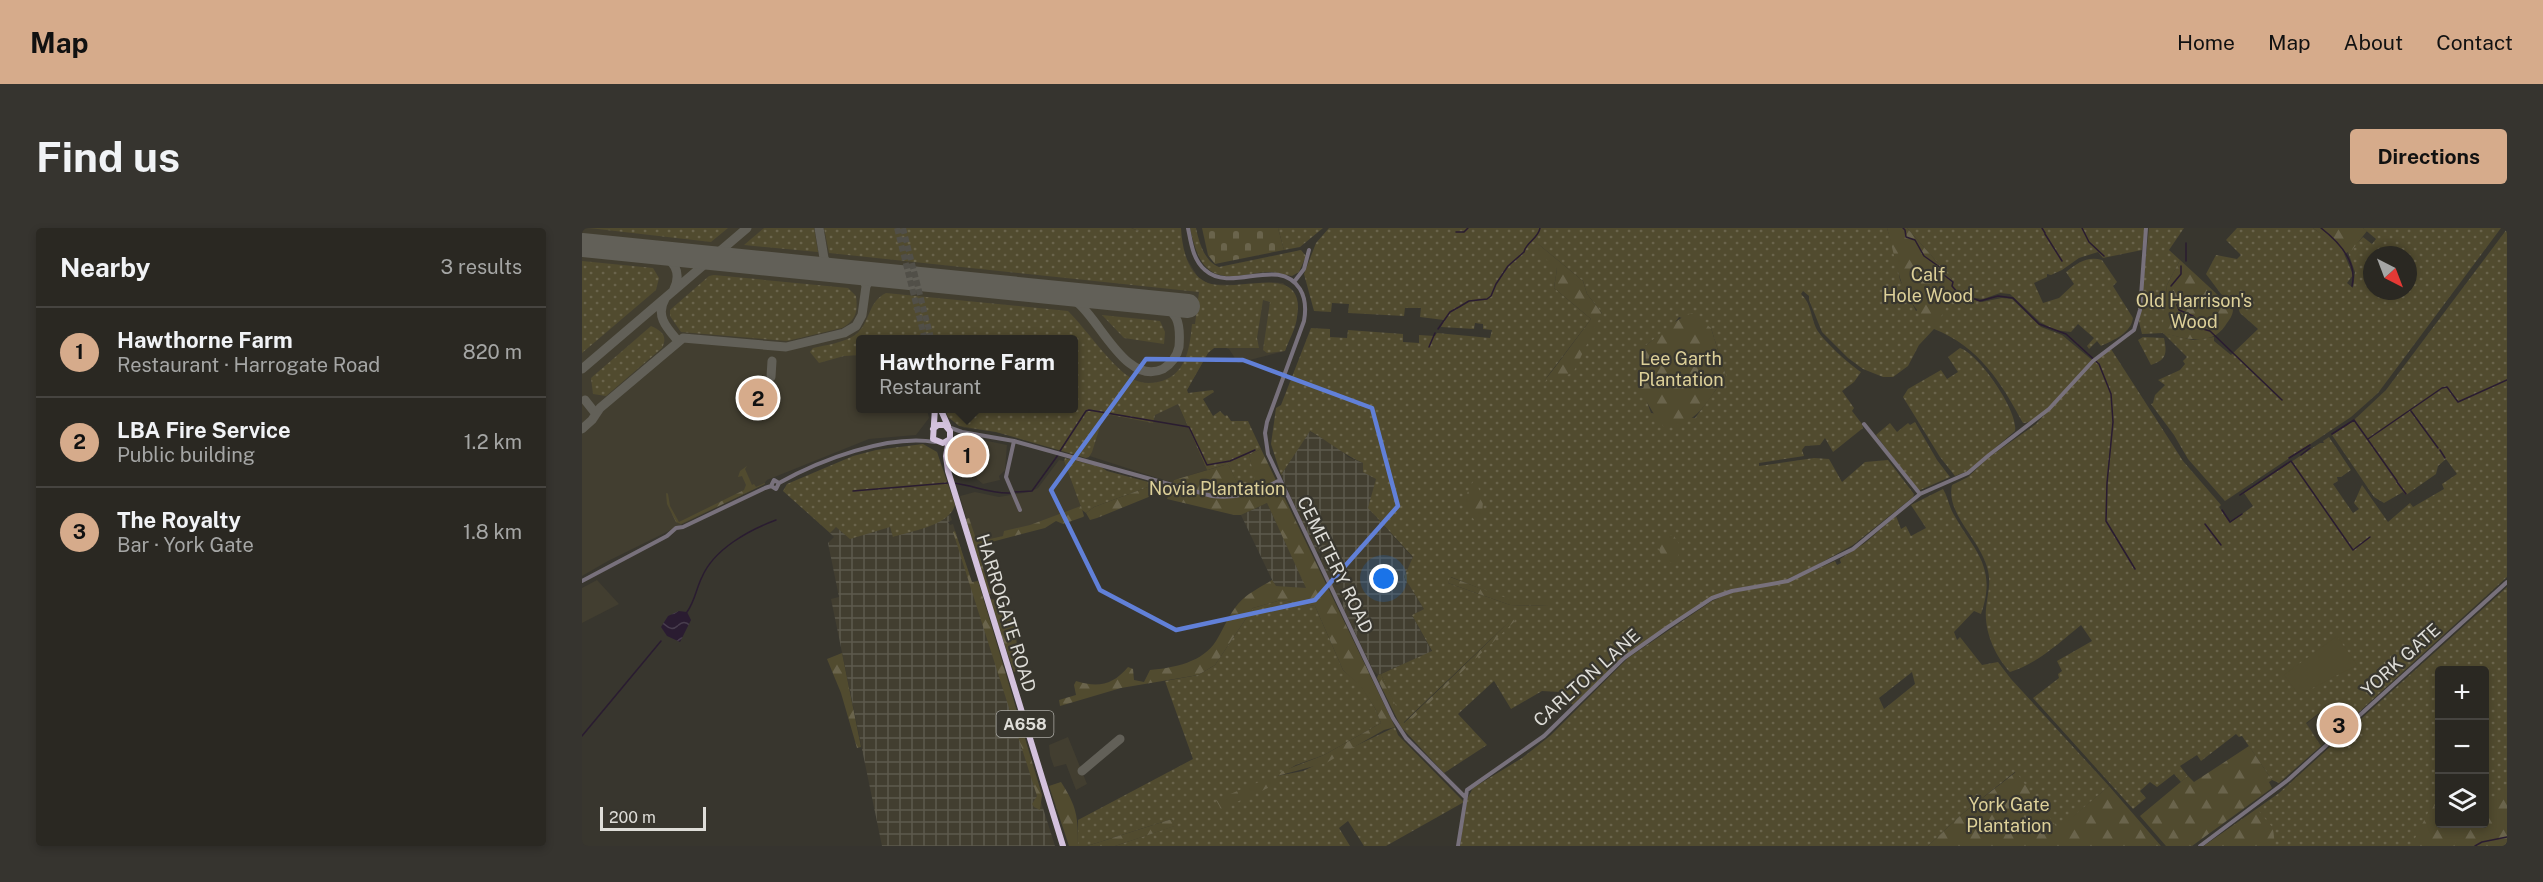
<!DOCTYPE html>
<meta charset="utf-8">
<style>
body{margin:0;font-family:"Public Sans",sans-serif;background:#36342f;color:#f1f3f6}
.controls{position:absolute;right:18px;bottom:18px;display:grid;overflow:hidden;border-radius:6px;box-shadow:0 3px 9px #0003}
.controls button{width:54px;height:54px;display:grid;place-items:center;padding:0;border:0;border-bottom:2px solid #464440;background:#2a2822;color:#f1f3f6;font:30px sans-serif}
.compass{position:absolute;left:1781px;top:18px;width:54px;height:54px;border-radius:50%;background:#2a2822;box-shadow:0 3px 9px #0003;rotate:138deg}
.scale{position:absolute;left:18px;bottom:15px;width:106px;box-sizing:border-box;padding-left:6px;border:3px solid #deddd8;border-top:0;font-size:16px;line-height:21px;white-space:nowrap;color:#deddd8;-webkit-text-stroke:4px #38362e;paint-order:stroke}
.you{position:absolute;left:802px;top:351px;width:21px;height:21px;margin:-15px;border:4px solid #fff;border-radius:50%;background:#1a73e8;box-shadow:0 0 0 9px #1a73e833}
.badge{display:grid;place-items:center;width:39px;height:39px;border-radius:50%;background:#d6ab8b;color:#111;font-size:20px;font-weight:700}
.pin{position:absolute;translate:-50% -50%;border:3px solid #fff;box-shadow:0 2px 6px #0006}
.popup{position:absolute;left:274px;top:107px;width:222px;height:78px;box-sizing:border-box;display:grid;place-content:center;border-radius:6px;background:#2a2822;filter:drop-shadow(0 2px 4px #0005);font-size:20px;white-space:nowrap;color:#a5a6a5}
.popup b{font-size:22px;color:#f1f3f6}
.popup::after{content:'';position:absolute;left:50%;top:100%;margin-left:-12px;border:12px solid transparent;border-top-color:#2a2822}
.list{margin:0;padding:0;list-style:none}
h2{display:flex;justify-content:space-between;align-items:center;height:78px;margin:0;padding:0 24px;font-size:26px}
h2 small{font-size:20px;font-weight:400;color:#a5a6a5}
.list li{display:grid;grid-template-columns:39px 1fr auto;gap:18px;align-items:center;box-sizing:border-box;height:90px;padding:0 24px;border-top:2px solid #464440}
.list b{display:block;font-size:22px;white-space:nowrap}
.list p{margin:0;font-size:20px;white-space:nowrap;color:#a5a6a5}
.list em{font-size:20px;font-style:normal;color:#a5a6a5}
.icon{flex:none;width:33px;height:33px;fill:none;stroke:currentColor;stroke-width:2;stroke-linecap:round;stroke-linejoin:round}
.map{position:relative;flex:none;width:1925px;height:618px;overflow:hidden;border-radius:6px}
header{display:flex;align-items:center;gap:36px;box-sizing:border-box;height:84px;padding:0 30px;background:#d6ab8b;color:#111}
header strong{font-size:28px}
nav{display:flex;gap:33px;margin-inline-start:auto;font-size:21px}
.intro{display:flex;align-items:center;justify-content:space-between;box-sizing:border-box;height:144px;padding:0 36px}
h1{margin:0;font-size:42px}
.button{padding:15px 27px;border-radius:6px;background:#d6ab8b;color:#111;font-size:21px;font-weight:700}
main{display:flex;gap:36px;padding:0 36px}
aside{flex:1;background:#2a2822;border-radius:6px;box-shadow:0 3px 9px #0003}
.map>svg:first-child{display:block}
.built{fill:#423e30}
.industrial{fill:url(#industrial-grid)}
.green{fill:url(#green-dots);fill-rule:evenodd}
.forest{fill:url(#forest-firs)}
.cemetery{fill:url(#cemetery-stones)}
.pitch{fill:#514b2f}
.water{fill:url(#water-waves)}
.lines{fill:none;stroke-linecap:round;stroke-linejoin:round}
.stream{stroke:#2a1c31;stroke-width:1.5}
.taxiway{stroke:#626058;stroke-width:9}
.runway{stroke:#626058;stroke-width:24}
.highway-tunnel{stroke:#514f48;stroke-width:6;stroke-dasharray:6 3;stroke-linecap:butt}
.minor{stroke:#78717c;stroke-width:4}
.highway{stroke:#d3c1dd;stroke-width:6}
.marked{fill:none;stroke:#6180d8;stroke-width:4.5;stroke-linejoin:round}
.labels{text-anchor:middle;stroke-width:4.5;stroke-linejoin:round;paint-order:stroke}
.shield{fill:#38362e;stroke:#acaba5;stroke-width:1.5}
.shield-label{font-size:16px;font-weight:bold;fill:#deddd8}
.park-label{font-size:18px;fill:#ddd099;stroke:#38362e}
.street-label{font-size:18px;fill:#deddd8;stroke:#38362e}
</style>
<header>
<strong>Map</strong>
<nav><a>Home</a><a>Map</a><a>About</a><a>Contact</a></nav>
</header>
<div class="intro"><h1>Find us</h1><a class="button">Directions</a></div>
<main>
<aside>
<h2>Nearby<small>3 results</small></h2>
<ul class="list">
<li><span class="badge">1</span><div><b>Hawthorne Farm</b><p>Restaurant · Harrogate Road</p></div><em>820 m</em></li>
<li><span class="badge">2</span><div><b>LBA Fire Service</b><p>Public building</p></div><em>1.2 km</em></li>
<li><span class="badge">3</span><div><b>The Royalty</b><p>Bar · York Gate</p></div><em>1.8 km</em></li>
</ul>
</aside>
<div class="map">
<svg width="1925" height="618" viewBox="0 0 1925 618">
<defs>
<pattern id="industrial-grid" width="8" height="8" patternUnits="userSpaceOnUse" patternTransform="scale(1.5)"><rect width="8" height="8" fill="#423e30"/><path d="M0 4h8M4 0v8" fill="none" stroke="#5d594d"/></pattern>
<pattern id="green-dots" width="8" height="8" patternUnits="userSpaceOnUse" patternTransform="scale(1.5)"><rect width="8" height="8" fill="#514b2f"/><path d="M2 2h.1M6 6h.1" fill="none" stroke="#6a644c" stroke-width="1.8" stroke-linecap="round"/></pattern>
<pattern id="forest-firs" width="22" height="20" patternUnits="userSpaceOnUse" patternTransform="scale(1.5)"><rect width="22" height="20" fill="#514b2f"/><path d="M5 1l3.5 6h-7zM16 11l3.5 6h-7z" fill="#6a644c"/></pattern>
<pattern id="cemetery-stones" width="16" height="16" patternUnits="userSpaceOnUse" patternTransform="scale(1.5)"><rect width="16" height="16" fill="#514b2f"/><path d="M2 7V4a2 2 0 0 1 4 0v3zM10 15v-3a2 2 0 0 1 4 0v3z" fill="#6a644c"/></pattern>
<pattern id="water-waves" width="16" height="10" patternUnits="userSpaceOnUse" patternTransform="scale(1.5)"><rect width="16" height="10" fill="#2a1c31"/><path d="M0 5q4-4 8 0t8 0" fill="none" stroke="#483d4e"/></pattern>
</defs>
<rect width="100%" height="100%" fill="#38362e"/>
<path class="built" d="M0 0H550L579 12 600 17 605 31 616 49 627 56 663 57 689 54 701 55 712 65 716 75 715 90 703 123 656 135 647 121 641 119 632 120 626 125 605 162 606 165 596 176 625 242 592 252 591 255 489 222 414 204 382 200 366 189 363 181 492 180V112L352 110 278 112V180L345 181 347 190 334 207 287 211 185 252 182 256 26 333 0 348Z
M381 208 425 217 423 242 417 248 418 252 401 256 395 251 391 237 374 241 369 238V220Z
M477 232 482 233 500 282 392 318 378 268 393 264 417 269 447 264 456 260Z
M15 352 37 376 0 395V360Z
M1750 476 1766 494 1739 518 1724 496Z
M486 509 505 556 494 562 484 536 472 539 468 527 467 517Z"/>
<path class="industrial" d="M727 203 755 218 766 229 781 235 795 251 791 283 793 288 831 330 822 349 842 381 830 387 850 424 796 447 791 442 761 379 760 370 756 369 739 333 740 326 733 322 699 247Z
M685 275 725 361 693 358 659 287Z
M368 287 370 292 366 294 368 297 371 296 473 618H300L249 371 257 369 246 315 252 309 248 305 254 298 308 299 312 309Z"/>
<path class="green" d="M7 0H146L129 14Z
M182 0H232L236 24 162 17Z
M242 0H549L562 6 550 0H599C600 19 605 47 626 55 654 66 725 32 715 89 714 100 707 112 703 123L685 125 681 122 688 74 681 72 675 110 677 120H632L626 125 605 162 606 165 631 162 632 164 621 171 631 188 638 183 643 188 645 187 649 193H666L679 221 667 227 674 252 657 259 646 236 625 242 596 176 573 187 571 195 529 187 521 189 510 224 507 229 504 230 414 204 377 198 366 189 363 181 492 180V112L352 110 278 112V127L262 128 237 135 228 124 231 120C244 117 261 115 273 107 289 95 285 74 304 65L486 83C505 102 528 137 549 150 558 156 570 156 580 153 605 145 608 118 610 96H613L617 64 247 25Z
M608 0H614C617 14 622 33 637 39L719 22 724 28 717 44 710 48C702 47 695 44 687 44 676 44 665 47 654 48 621 51 614 27 608 0Z
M696 0H741L718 19 702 22Z
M747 0H1305L1313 26 1318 52 1334 83 1370 51 1325 0H1563L1560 22 1521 30 1516 24 1497 30 1480 42 1469 47 1465 46V49L1452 55 1461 75 1477 70 1492 56 1484 44C1496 35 1505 28 1520 32L1535 54 1531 58 1551 90C1549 105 1532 112 1519 118L1515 113 1507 121 1505 118 1512 110 1496 96 1489 104 1473 102 1458 94 1428 66 1418 65 1401 71 1387 69 1400 74 1420 70 1430 71 1459 99 1480 107 1510 132C1497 146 1460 195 1441 195 1419 154 1397 119 1352 101L1337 117 1326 138 1311 149H1301L1281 141 1266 130 1240 104 1227 72V68L1221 63 1219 66C1229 75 1229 89 1234 100 1240 112 1268 137 1279 144L1272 154 1260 163 1272 180 1270 183 1280 196 1281 200 1251 224 1243 210 1238 217 1223 218 1220 222 1222 228 1177 235V238L1232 230 1247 231 1260 254 1283 234 1306 232 1332 266 1331 269 1271 317 1231 339 1201 353 1156 360 1128 370 1042 428 991 477 978 464 960 463 929 481 912 453 876 486 905 517 862 545 819 499 930 391 821 495 799 446 850 423 830 387 842 381 822 349 831 329 786 280 794 251 781 244V235C762 227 746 213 728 203L699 247 689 216 694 180 699 177 729 100 748 101V109L765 110 766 102 821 106V114L837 115V107L853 108 855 105 908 110 910 102 901 101V96L893 95 892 101 859 99 862 92 838 89 839 80H823L822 88 766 85 767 76 750 75 749 84 732 83 722 46 734 15ZM955 15 1001 53 1005 66 1020 85 962 153 1009 91 972 60 975 41ZM1097 89 1129 100 1144 148 1113 190 1069 185 1064 171 1063 118 1091 97ZM869 349 927 372 968 378 928 377 866 355Z
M1567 0H1602L1587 22 1598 32 1585 57 1581 105 1611 112 1632 109V113L1649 127 1676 101 1658 85 1655 76 1639 66 1624 46 1634 27 1655 31 1659 27 1644 12 1655 0H1731L1760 21 1771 47 1765 55 1771 60 1773 44 1766 24 1781 9 1790 16 1794 11 1781 0H1919L1796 165 1769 189 1643 273 1606 231 1592 207 1569 176 1571 175 1573 167 1583 157 1576 152 1598 142 1603 136 1601 133 1605 129 1581 105 1560 106 1557 94ZM1790 27H1826V63H1790Z
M1925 1V349L1766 494 1749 476 1724 495 1739 518 1697 555 1690 552 1660 508 1657 509 1654 506 1619 533 1615 527 1598 538 1606 548 1599 554 1592 546 1575 559 1568 554 1558 563 1564 570 1551 581 1451 470 1477 450 1476 446 1480 443 1475 433 1510 413 1499 397C1477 415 1456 435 1428 444 1413 428 1402 403 1404 381 1406 361 1411 351 1402 331 1393 308 1364 283 1370 257L1386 249 1406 230 1454 196 1512 134 1529 121 1601 233 1639 277 1637 279 1648 295 1671 278 1662 265 1738 215H1742L1741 213 1747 209 1769 242 1759 249H1755L1756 253 1751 256 1771 285 1777 281 1772 275 1780 257 1806 294 1828 275 1831 279 1862 261 1860 256 1875 246 1864 231 1856 238 1854 246 1824 267 1821 264 1802 275 1792 269 1750 207 1772 192 1804 162Z
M0 33 71 40 77 50 74 62 0 125Z
M132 47 266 60 274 68C276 84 274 92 260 100L205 113 99 104 88 88V82L127 48Z
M520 87 578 93 583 104 582 116 542 110Z
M69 98C80 103 86 108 80 120L24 168 11 166 9 150Z
M1561 109 1582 110C1585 125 1585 132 1569 137L1556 112Z
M1378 120C1397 126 1437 184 1433 203L1386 243 1373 248 1358 229 1321 169 1326 161 1359 142 1365 151 1376 144 1366 129Z
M1333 194 1355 232 1368 249 1336 263 1294 207 1308 195 1315 204 1326 195 1328 197Z
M341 216 355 224 373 277C368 297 330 303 311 309L308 299 268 311 254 299 248 305 201 263 205 256 271 228 294 222Z
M483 230 519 239 525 243 574 256 512 279 504 285 500 282 482 233Z
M1361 261C1366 269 1367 279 1372 287 1394 325 1415 340 1399 386L1392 383 1372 404 1375 412 1378 409 1400 437 1416 434 1429 451 1527 558 1476 602 1433 544 1380 586 1346 618H878L885 571 891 560 940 530 969 507 1046 430 1130 373 1149 365 1206 354 1253 333 1255 337 1259 335 1258 331 1283 315 1314 288 1319 301 1324 298 1329 308 1344 300 1329 277ZM1330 444 1333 456 1302 481 1297 470Z
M1925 359V618H1622L1697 565ZM1858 442H1902V596H1858Z
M699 372 733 378 761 442 779 458 793 480 799 495 742 527 714 537 695 548 721 543 813 499 816 507 882 574 804 618H782L766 593 757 600 768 618H533L592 598 590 591 505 618H496V592L611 531 583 453 616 447 633 437 671 380Z"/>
<path class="forest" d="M1305 0H1325L1370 51 1373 64 1352 101C1338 86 1323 70 1318 50 1313 34 1310 17 1305 0Z
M1731 0H1781L1785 3 1770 22 1762 26 1759 21Z
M955 15 1001 53 1005 66 1020 85 991 145 962 154 1009 91 972 60 975 41 953 22Z
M1598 32 1651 81C1651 88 1647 92 1643 98 1629 119 1601 110 1580 105L1585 57Z
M1110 85 1129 100 1144 148C1124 173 1117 197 1082 199 1070 186 1065 172 1055 159L1063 118C1078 107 1094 90 1110 85Z
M679 221 813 499 802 502 744 535 695 548 693 546 742 527 799 495 793 480 779 459 761 442 733 378 699 372 671 380 633 437 616 447 539 460 478 478 477 472 494 467 492 457 494 453C516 460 531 457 546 439L551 441 552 452 562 454 568 442C592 440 621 434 634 413 642 400 646 388 656 376 664 366 679 359 690 352L694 358 724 360 685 275 659 287H652L585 271 592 252 646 236 657 258 673 252 667 227Z
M165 238 163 241 170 257 172 256 174 259 183 255V256L99 296 94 294 85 276 84 265 86 266 88 278 97 294 162 262 164 257 160 248 156 249 158 243Z
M893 250 901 273 900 287 893 293 880 275Z
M574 256 577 261 570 264 569 268 515 290 508 292 504 285 512 279Z
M499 278 502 288 501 289 481 296 474 293 463 300 398 317 397 326 409 366 406 367 384 291 387 290 395 314 421 308 422 303 448 297Z
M373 303 390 354 396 353 460 567 458 582 452 579 450 576 455 568 371 304Z
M1080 307 1092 308 1099 319 1095 331 1090 335 1081 331 1075 317Z
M868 349 927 371H967L969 378 928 377 866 355Z
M407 371 420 373 433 397 437 442 432 444Z
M931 391 933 393 823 498 819 499 795 450 796 447 799 446 822 495Z
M260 425 279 519 275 520 259 465 245 431Z
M1667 518 1690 552 1687 554 1690 560 1610 618H1584L1558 588 1606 548 1612 554Z
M1434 544 1476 601 1527 558 1579 618H1346L1380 586Z
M689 549 696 559H688L639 581 634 572Z
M479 554C495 579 496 588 496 618H487L467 558Z
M1925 558V618H1871L1886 596H1902L1903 576Z
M1857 569V575L1852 578 1855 596H1884L1869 618H1829L1853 571Z
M1675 581 1691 600 1693 618H1622Z
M590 591 593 598 533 618H505Z"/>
<path class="cemetery" d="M620 0H696L702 22 633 36 626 27Z"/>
<path class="pitch" d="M1755 408 1775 437 1717 467 1702 447Z"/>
<path class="water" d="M97 383 105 384 109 392 98 414 85 408 79 399 86 388Z"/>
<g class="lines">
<path class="stream" d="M1321 0 1323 2 1324 9 1333 12 1342 28 1359 40 1358 44 1371 54 1370 58 1376 65 1398 73 1416 68 1431 70 1457 96 1484 106 1517 136 1529 166 1531 194 1525 255 1524 293 1553 341
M1460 0 1463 5
M1500 0 1507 14 1522 28
M1739 0C1757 14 1776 34 1770 58
M874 4H882L886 0
M1463 6 1480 33
M1604 15V33
M1589 58 1599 46V38
M1596 66 1599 71 1595 77 1597 82 1611 88 1621 101 1628 103 1700 172
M856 101 868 84 877 79 887 73 905 71 909 68 914 56 926 38 942 24C944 14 956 11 958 0
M847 119 853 105
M1829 183 1856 220
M1750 206 1772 192 1815 253
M1786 211 1860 160 1865 159 1876 174 1925 152
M1858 222 1863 230
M478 223 504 183 507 182 607 199 625 237 648 233 673 222
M1719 227 1728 220
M1707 230 1728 217
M1815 254 1824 266
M371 255C391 257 408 266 428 265
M271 263 366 255
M432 264 450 263 476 227
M1658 267 1709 233 1771 322 1788 309
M1640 282 1648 294 1660 286
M1623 296 1639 317
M105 384C113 373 114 361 120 349 132 321 167 302 194 292
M0 508 79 413
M1893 618 1900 614 1925 609"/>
<path class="taxiway" d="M237 0 242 30
M0 13 9 18
M75 25C92 31 100 44 92 61
M111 28 134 25
M125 36 148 32
M222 40 236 38 242 30 247 40 258 44
M273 45 281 49 284 58 289 50 298 47
M471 64C480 66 489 69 496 75 519 94 545 158 581 141 589 136 595 128 597 119 599 93 596 82 570 74
M83 71C73 88 85 100 96 113
M0 141 165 0
M189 149 190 133
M3 172 14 186
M0 201 10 192 18 180 101 110 204 119 262 105 274 98 280 87 284 58
M500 543 538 511"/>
<path class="runway" d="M0 17 606 78"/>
<path class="highway-tunnel" d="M315 0 343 112
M321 0 349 110"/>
<path class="minor" d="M606 0C609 15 611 32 623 42 650 66 696 27 718 61 724 71 724 82 722 93L685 194 683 205 686 226 811 490 824 510 883 569
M712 54 722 41 727 22
M1282 196 1338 266
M366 199 380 204 432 213 630 268C656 271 676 264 698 252
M432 213 424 249 438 282
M197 255C238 232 306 206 353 214
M0 353 85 308 94 300 101 299 183 260 189 258 194 261 197 255 192 252 189 258
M876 618 885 562 962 508 1042 430 1086 399 1130 370 1150 363 1206 353 1271 321 1338 266 1386 245 1407 227 1467 181 1511 133 1552 102 1558 82 1564 0
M1618 618 1706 552 1925 354"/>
<path class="highway" d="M349 110V112
M358 180 366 198
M351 201 356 197H363L368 203V211L361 215 351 211 353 180
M367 212 364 228 366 243 481 618"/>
</g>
<path class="marked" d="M564 131 661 132 790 180 816 278 733 372 594 402 518 362 469 262Z"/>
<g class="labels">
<rect class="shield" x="414.5" y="483" width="57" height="26" rx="4.5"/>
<g class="shield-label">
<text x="443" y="502">A658</text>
</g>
<g class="park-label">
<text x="1346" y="53">Calf<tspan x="1346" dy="21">Hole Wood</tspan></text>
<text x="1612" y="79">Old Harrison's<tspan x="1612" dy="21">Wood</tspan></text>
<text x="1099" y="137">Lee Garth<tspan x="1099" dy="21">Plantation</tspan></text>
<text x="635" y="267">Novia Plantation</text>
<text x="1427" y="583">York Gate<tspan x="1427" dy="21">Plantation</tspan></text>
</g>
<g class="street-label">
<text transform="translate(753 337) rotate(64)" y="6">CEMETERY ROAD</text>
<text transform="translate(424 385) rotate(73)" y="6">HARROGATE ROAD</text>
<text transform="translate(1819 432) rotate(-42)" y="6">YORK GATE</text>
<text transform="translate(1005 450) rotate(-42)" y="6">CARLTON LANE</text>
</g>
</g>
</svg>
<div class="controls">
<button>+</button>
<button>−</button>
<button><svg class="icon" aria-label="layers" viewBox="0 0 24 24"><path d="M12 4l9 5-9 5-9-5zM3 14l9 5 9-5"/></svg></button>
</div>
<svg class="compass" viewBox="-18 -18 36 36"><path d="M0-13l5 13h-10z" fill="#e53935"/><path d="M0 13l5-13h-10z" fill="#a5a6a5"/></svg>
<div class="scale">200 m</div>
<div class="you"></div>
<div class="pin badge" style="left:385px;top:227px">1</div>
<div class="popup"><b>Hawthorne Farm</b>Restaurant</div>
<div class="pin badge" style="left:176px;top:170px">2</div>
<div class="pin badge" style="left:1757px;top:497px">3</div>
</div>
</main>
